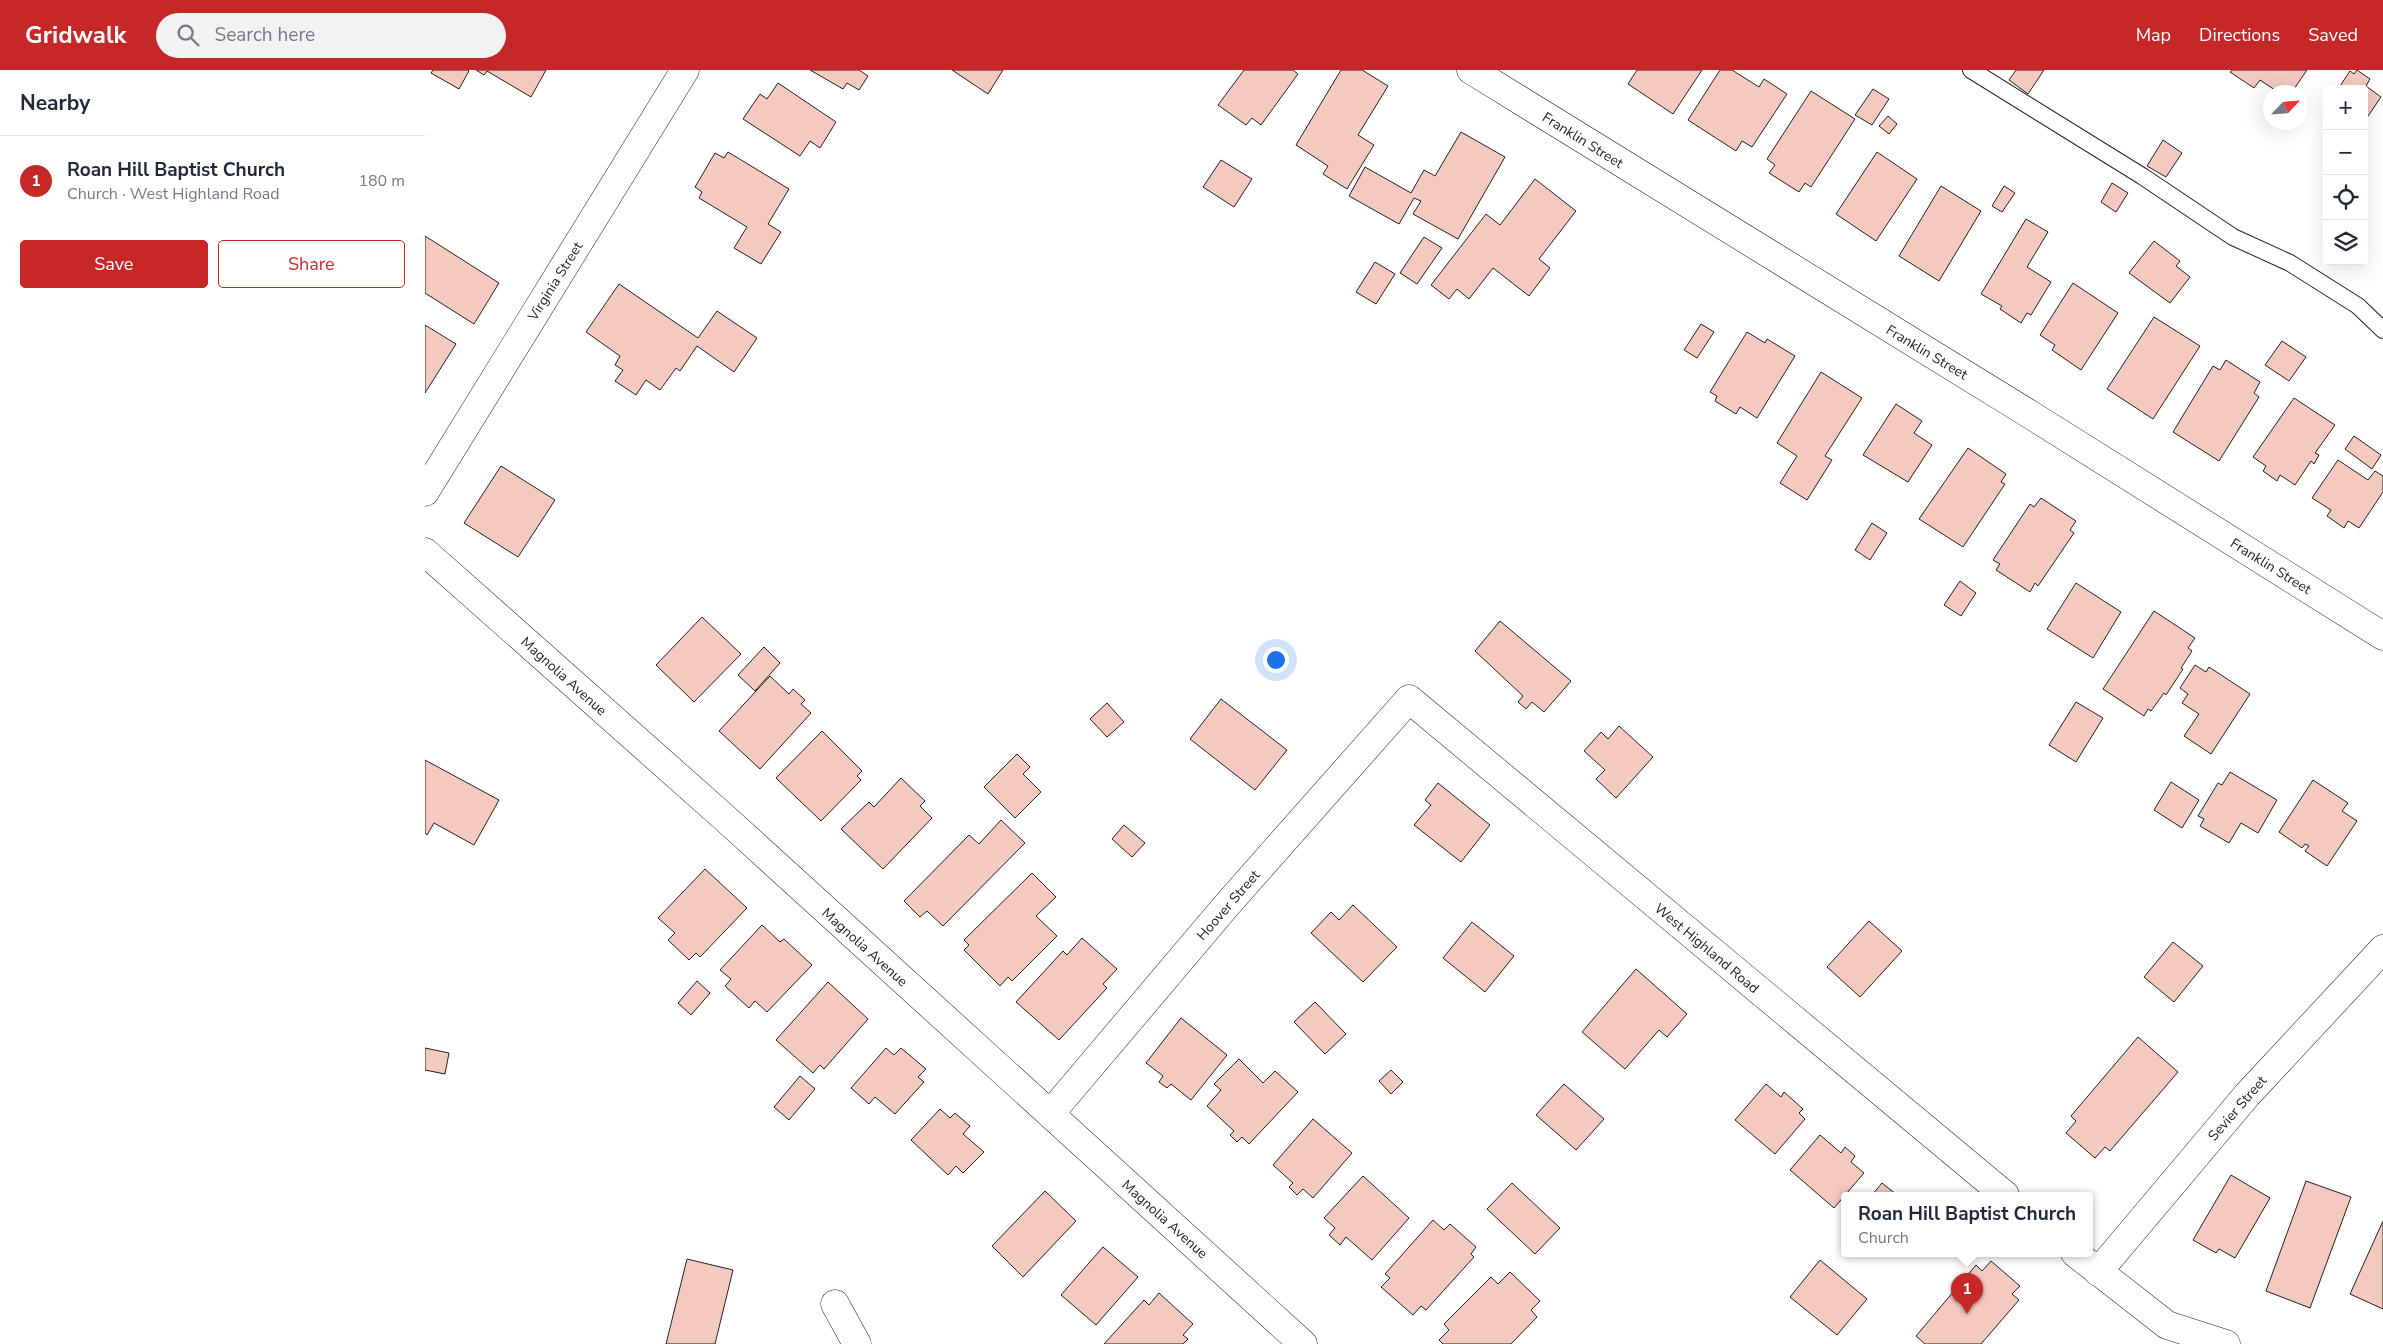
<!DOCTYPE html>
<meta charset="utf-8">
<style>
body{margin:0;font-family:"Nunito Sans",sans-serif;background:#f2f2f3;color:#1f2937}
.controls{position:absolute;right:15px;top:15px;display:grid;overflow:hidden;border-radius:5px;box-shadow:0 5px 20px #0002}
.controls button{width:45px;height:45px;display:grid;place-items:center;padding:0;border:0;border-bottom:1px solid #e0e1e3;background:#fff;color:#1f2937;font:25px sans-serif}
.compass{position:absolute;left:1838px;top:15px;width:45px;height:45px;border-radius:50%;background:#fff;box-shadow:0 5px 20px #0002;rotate:64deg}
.you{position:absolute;left:850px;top:589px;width:18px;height:18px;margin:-12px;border:4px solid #fff;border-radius:50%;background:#1a73e8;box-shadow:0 0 0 8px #1a73e833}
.badge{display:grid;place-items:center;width:32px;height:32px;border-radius:50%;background:#c62828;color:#fff;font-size:16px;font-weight:700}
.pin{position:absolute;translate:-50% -41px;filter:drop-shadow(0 1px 2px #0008)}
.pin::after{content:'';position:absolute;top:26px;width:18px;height:15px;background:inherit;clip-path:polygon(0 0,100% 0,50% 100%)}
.popup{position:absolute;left:1416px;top:1122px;width:252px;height:65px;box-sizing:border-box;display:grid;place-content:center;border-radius:5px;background:#fff;filter:drop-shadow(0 1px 4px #0005);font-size:16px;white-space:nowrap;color:#747a83}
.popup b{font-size:19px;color:#1f2937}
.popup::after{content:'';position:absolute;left:50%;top:100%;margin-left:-10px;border:10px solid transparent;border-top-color:#fff}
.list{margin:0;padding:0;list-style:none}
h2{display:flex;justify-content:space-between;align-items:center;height:65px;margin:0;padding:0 20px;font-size:21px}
h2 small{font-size:16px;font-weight:400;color:#747a83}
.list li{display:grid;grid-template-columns:32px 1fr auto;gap:15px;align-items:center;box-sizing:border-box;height:90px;padding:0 20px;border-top:1px solid #e0e1e3}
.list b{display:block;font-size:19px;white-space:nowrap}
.list p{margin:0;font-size:16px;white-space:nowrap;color:#747a83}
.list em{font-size:16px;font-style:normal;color:#747a83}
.actions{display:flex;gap:10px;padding:15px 20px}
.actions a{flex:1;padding:11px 0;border:1px solid #c62828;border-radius:5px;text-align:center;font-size:18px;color:#c62828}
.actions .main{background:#c62828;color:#fff}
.icon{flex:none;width:28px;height:28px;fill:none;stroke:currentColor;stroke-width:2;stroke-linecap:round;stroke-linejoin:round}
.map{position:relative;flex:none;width:1958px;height:1274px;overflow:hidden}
header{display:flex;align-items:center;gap:30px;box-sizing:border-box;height:70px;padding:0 25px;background:#c62828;color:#fff}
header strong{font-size:24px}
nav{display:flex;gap:28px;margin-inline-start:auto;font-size:18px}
.search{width:350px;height:45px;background:#f2f2f3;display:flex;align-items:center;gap:12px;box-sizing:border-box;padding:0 18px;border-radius:28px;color:#747a83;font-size:19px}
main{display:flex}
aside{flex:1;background:#fff}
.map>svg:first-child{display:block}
.building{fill:#f3c9c0;stroke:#222}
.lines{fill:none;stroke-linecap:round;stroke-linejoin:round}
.service-casing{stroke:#222;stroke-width:18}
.minor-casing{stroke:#222;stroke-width:29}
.service{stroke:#fff;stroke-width:16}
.minor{stroke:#fff;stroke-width:28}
.labels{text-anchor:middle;stroke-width:4;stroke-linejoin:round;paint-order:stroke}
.street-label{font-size:14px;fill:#222;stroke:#fff}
</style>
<header>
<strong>Gridwalk</strong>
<div class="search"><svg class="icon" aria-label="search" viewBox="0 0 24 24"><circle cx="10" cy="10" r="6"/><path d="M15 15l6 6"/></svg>Search here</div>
<nav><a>Map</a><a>Directions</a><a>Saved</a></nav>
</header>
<main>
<aside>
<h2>Nearby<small></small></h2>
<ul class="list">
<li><span class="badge">1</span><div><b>Roan Hill Baptist Church</b><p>Church · West Highland Road</p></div><em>180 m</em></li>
</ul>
<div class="actions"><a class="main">Save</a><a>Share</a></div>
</aside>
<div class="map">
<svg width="1958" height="1274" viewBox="0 0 1958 1274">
<rect width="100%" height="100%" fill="#fff"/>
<path class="building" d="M8 0H43L44 1 34 19 6 3Z
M51 0H121L106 27 62 1 59 5Z
M385 0H434L443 6 434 20 422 13 418 19Z
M527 0H578L563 24Z
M819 0H868L873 4 836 55 827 48 821 55 793 35Z
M916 0H937L963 16 933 65 949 75 922 119 898 104 903 96 871 75Z
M1212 0H1277L1248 44 1203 14Z
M1295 0H1307L1334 17 1339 9 1362 24 1327 77 1317 71 1311 81 1263 50Z
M1591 0H1619L1603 24 1584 10Z
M1807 0H1882L1867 22H1853L1835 10 1829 18 1805 2Z
M1932 0 1945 9 1941 16 1956 27 1939 52V19H1913L1925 1 1929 4Z
M353 13 411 52 395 78 385 71 375 86 318 49 335 24 342 29Z
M1448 19 1464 29 1447 55 1430 45Z
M1386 21 1430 49 1386 117 1380 113 1374 122 1344 103 1350 95 1342 89Z
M1463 46 1472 54 1464 64 1454 56Z
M1036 62 1080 87 1033 169 988 144 996 131 989 128 974 154 924 126 940 97 986 123 999 100 1010 106Z
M1738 70 1757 83 1741 107 1722 96Z
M303 82 364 119 343 154 356 162 336 194 309 178 322 157 274 128 277 122 270 117 290 83 299 88Z
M1452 82 1492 109 1451 171 1411 144Z
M796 90 827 109 809 137 778 117Z
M1110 109 1151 141 1114 189 1125 198 1104 226 1068 198 1044 229 1032 219 1024 229 1006 215 1061 144 1075 155Z
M1687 113 1703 123 1691 142 1676 132Z
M1516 116 1556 141 1514 211 1474 186Z
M1579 116 1590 123 1577 142 1567 136Z
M1601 149 1623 162 1602 197 1626 212 1606 245 1602 243 1596 253 1575 239 1577 236 1556 224Z
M0 166 74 213 49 254 0 223Z
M999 167 1017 178 992 214 975 203Z
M1729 171 1755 191 1751 196 1765 207 1745 233 1704 203Z
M950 192 970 204 951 234 931 222Z
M1648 213 1693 243 1656 300 1627 280 1630 275 1615 265Z
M194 214 273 268 292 241 332 268 309 302 272 276 255 301 251 298 235 320 221 310 211 325 190 311 198 300 190 295 195 286 161 262Z
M1729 247 1775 276 1728 349 1682 319Z
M1276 254 1289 262 1272 288 1259 280Z
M0 255 31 274 0 323Z
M1322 262 1340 273 1342 269 1370 286 1332 348 1315 337 1311 344 1290 331 1292 326 1285 322Z
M1857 271 1881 287 1864 311 1840 295Z
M1801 290 1835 312 1829 323 1834 327 1794 391 1748 362 1788 296 1795 300Z
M1396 302 1437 328 1400 386 1407 390 1382 430 1355 413 1372 386 1352 373Z
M1869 328 1910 355 1890 383 1894 385 1889 394 1886 391 1870 415 1855 405 1852 411 1838 401 1841 396 1828 387Z
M1471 334 1497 351 1489 363 1507 375 1483 412 1438 385Z
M1929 366 1956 385 1947 399 1920 379Z
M1543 378 1581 404 1576 412 1580 414 1538 477 1494 449Z
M1913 390 1943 410 1950 401 1958 406V422L1934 458 1923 451 1919 458 1902 446 1906 440 1887 428Z
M76 396 130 430 93 487 39 453Z
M1616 428 1651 451 1645 460 1649 463 1613 516 1610 513 1605 522 1571 500 1575 494 1568 490 1605 434 1609 437Z
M1447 453 1462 463 1445 490 1430 480Z
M1535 511 1551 523 1536 546 1519 535Z
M1651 513 1696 542 1668 588 1622 559Z
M1729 541 1770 568 1763 578 1767 581 1756 598 1758 599 1741 625 1739 623 1726 641 1723 639 1719 646 1678 619Z
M277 547 316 584 269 632 231 595Z
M1075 551 1146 611 1119 642 1107 632 1101 639 1093 632 1098 626 1050 581Z
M339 577 355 593 330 621 313 605Z
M1770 595 1781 602 1784 597 1825 624 1786 684 1759 666 1774 644 1757 633 1763 624 1755 618Z
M345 606 364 624 368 619 380 630 376 634 386 643 335 699 294 661Z
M796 629 862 680 830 720 765 669Z
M1651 632 1678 648 1651 692 1624 675Z
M682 633 699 652 682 667 665 649Z
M1194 656 1228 687 1191 728 1171 709 1180 700 1159 681 1176 662 1183 669Z
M397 661 437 701 432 706 436 710 396 751 351 708Z
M592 684 605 697 598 704 616 722 590 748 559 717Z
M0 690 74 730 49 775 9 753 2 765 0 763Z
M1805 702 1852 730 1833 763 1816 753 1804 773 1775 756 1779 749 1773 746 1793 713 1797 715Z
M476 708 500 731 495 736 507 748 458 799 416 759 444 732 449 737Z
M1888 710 1923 733 1917 741 1932 751 1902 796 1880 781 1884 776 1880 774 1877 778 1854 762Z
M1746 712 1774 730 1757 758 1729 740Z
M1013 713 1065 755 1036 792 989 755 1006 735 1000 730Z
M576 750 600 773 518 856 502 841 495 847 479 831 544 765 554 774Z
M699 755 720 773 707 787 687 769Z
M280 799 322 838 275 887 271 883 264 890 243 870 250 863 233 848Z
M607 803 631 827 611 846 632 866 587 911 583 907 575 916 539 880 544 875 539 870Z
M928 835 972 877 938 912 886 863 906 842 914 850Z
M1444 851 1477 881 1435 927 1402 897Z
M1047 852 1089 886 1060 922 1018 888Z
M337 855 355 872 359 869 387 895 342 942 330 931 324 938 300 916 306 909 295 900Z
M657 868 692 899 678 914 682 918 634 970 591 932 638 881 642 885Z
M1748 872 1778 896 1749 932 1719 907Z
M1211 899 1262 944 1242 967 1234 960 1200 999 1157 962Z
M272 911 285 923 266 945 253 933Z
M403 912 443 949 399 999 395 995 388 1003 351 970Z
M890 932 921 964 900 984 869 952Z
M756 948 802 985 766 1030 746 1014 742 1018 734 1012 738 1006 721 993Z
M1713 967 1753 1002 1685 1081 1680 1077 1670 1088 1641 1063 1651 1051 1646 1046Z
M0 978 24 983 20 1004 0 1000Z
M461 978 469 985 476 978 501 999 493 1007 499 1012 470 1044 450 1027 444 1034 426 1018Z
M814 989 838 1013 850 1001 873 1022 824 1074 817 1067 812 1072 805 1065 809 1061 782 1036 796 1020 789 1014Z
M966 1000 978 1012 966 1024 954 1011Z
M375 1006 390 1019 364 1050 349 1037Z
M1139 1014 1179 1049 1151 1080 1111 1045Z
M1341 1014 1356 1027 1359 1022 1378 1039 1374 1043 1380 1049 1350 1084 1310 1050Z
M515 1039 525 1048 530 1043 545 1056 538 1064 559 1082 538 1103 531 1096 523 1105 486 1070Z
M888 1049 927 1083 888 1128 878 1119 872 1125 864 1117 868 1113 848 1095Z
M1395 1065 1416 1083 1420 1077 1430 1086 1426 1092 1439 1103 1409 1138 1365 1100Z
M1806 1105 1845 1128 1810 1188 1794 1179 1791 1183 1768 1170Z
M938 1106 984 1148 947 1190 921 1167 915 1175 904 1165 910 1158 899 1148Z
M1881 1111 1926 1127 1885 1238 1841 1221Z
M1087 1113 1135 1158 1110 1184 1062 1139Z
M1457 1113 1472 1125H1447Z
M620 1121 651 1151 598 1207 567 1176Z
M1008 1150 1019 1160 1025 1154 1051 1177 1046 1184 1049 1187 1001 1240 996 1236 988 1245 956 1217 965 1208 960 1204Z
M1958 1151V1239L1925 1224Z
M678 1177 713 1207 671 1255 636 1225Z
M262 1189 308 1200 290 1274H241Z
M1395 1190 1442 1229 1412 1265 1365 1227Z
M1566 1191 1595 1216 1587 1224 1594 1230 1556 1274H1500L1491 1266 1551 1195 1557 1201Z
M1085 1202 1115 1231 1106 1240 1112 1247 1086 1274H1018L1014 1270 1024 1260 1019 1254 1066 1207 1073 1214Z
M734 1223 768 1254 758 1265 763 1269 758 1274H679L719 1230 724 1235Z"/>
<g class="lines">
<defs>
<path id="service" d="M1546 0 1717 106 1808 167 1865 193 1933 236 1958 260"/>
<path id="minor" d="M1046 0 1606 345 1958 566
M0 422 260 0
M0 482 302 750 878 1274
M625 1044 801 836 984 629 1580 1125
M1650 1183 1742 1255 1801 1274
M1673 1202 1822 1025 1958 879
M410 1234 432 1274"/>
</defs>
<use href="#service" class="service-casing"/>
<use href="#minor" class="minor-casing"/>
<use href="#service" class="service"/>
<use href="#minor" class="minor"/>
</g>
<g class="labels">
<g class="street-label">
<text transform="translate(1158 70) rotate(32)" y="5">Franklin Street</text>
<text transform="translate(130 211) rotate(-58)" y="5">Virginia Street</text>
<text transform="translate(1502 282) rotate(31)" y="5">Franklin Street</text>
<text transform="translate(1846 496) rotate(32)" y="5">Franklin Street</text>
<text transform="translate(139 606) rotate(42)" y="5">Magnolia Avenue</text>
<text transform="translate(803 835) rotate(-49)" y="5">Hoover Street</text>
<text transform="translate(440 877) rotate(42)" y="5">Magnolia Avenue</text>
<text transform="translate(1282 878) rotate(40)" y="5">West Highland Road</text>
<text transform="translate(1812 1038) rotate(-49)" y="5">Sevier Street</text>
<text transform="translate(740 1149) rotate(42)" y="5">Magnolia Avenue</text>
</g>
</g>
</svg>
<div class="controls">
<button>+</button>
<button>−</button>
<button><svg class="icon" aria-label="locate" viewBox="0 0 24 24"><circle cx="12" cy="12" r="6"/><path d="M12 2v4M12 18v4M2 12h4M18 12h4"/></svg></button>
<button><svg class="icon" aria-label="layers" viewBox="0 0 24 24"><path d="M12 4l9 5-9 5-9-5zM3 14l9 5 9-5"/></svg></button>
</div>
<svg class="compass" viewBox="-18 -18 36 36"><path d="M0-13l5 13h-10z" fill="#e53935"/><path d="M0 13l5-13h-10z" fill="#747a83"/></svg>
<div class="you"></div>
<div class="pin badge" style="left:1542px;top:1244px">1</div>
<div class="popup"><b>Roan Hill Baptist Church</b>Church</div>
</div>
</main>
